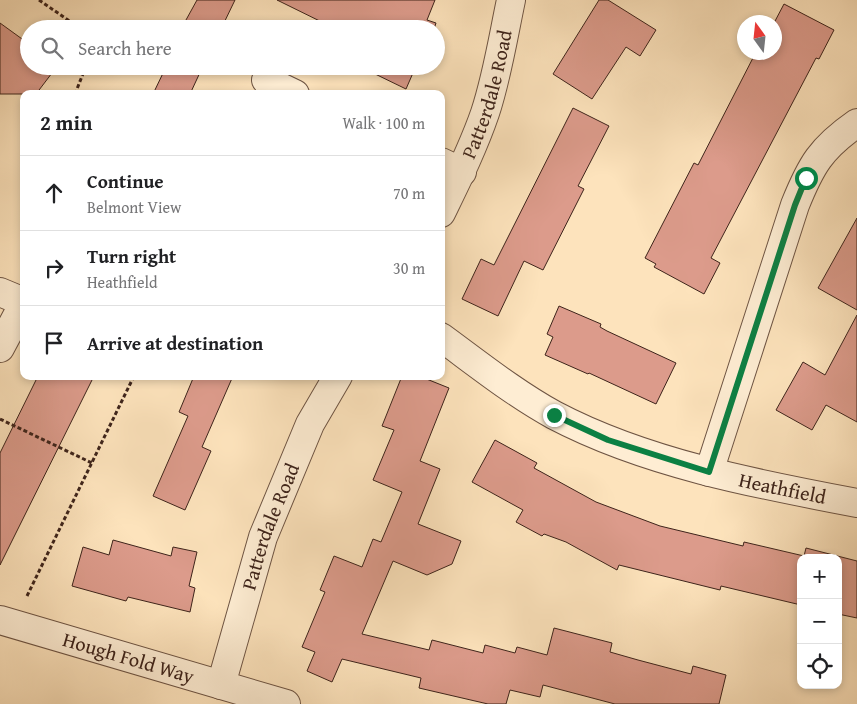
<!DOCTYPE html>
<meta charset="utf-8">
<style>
body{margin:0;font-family:"Gentium Book Plus",serif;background:#f2f2f2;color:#202124}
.controls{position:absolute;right:15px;bottom:15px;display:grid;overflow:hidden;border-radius:10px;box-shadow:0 2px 8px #0003}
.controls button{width:45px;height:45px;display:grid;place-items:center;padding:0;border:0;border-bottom:1px solid #e0e0e0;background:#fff;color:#202124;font:25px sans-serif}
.compass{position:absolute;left:737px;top:15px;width:45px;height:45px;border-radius:50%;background:#fff;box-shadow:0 2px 8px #0003;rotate:345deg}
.stop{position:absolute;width:15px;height:15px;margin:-11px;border:4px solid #0b8043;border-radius:50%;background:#fff}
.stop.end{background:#0b8043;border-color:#fff;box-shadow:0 1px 5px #0008}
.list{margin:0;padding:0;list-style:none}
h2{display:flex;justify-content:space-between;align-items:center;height:65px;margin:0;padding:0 20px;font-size:21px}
h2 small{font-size:16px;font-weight:400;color:#757577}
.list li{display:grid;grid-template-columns:32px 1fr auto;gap:15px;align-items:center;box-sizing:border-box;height:75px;padding:0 20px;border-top:1px solid #e0e0e0}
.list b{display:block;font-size:19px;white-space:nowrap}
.list p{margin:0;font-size:16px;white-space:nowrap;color:#757577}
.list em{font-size:16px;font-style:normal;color:#757577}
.icon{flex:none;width:28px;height:28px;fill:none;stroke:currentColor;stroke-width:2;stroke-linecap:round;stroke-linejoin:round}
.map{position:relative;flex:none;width:857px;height:704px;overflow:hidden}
.search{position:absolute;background:#fff;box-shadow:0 2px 8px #0003;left:20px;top:20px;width:425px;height:55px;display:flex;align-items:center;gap:12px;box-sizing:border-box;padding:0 18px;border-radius:28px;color:#757577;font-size:19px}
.panel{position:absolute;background:#fff;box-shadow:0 2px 8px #0003;left:20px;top:90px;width:425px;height:290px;border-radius:10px}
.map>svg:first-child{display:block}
.building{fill:#dc9b8b;stroke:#3e241b}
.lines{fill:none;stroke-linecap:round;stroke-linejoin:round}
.minor-casing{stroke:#6e5443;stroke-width:30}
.path{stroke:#3e241b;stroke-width:3;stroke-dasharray:4 2.5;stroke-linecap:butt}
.minor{stroke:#feedd3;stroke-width:28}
.route{stroke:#0b8043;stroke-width:6}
.labels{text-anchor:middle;stroke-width:4.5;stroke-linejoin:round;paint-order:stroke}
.street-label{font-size:20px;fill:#3e241b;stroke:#feedd3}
</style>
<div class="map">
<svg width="857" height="704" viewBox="0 0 857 704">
<rect width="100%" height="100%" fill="#fde3bc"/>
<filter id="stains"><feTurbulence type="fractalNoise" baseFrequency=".004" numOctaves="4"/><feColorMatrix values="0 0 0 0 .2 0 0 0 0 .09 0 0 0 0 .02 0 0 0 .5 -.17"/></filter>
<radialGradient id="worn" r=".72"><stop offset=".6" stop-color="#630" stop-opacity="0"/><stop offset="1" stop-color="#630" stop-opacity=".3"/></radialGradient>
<path class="building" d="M197 0H235L221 29H181Z
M277 0H435L427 20 436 23 434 29H336Z
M599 0H608L656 30 640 56 626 47 592 99 553 74Z
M784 4 834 30 819 59 816 58 711 258 720 263 704 294 654 267 656 264 645 258 694 163 698 165 756 52H774V23Z
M0 23 29 44V66H42L52 73 36 94H0Z
M164 66H203L190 94H153L165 69 163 68Z
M373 66H416L406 89 371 72Z
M573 108 609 126 578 186 584 189 543 270 524 261 498 316 462 299 481 259 494 265Z
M857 218V310L818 288Z
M559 306 601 324 600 327 607 331 676 363 656 404 589 373 588 374 545 355 553 337 547 334Z
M857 315V422L826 405 812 430 776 410 803 362 825 375Z
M38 376H94L0 565V453Z
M194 376H233L202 447 211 451 185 510 153 496 188 416 179 412Z
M402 376H419L449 388 420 461 440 469 418 524 461 541 452 564 427 575 393 561 362 634 429 650 432 640 483 653 485 645 515 653 517 647 547 655 554 628 612 643 610 652 638 660 691 674 693 666 726 675 719 704H615L543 685 540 697 510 690 506 704H488L419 688 421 678 342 659 332 682 307 671 315 652 302 647 325 592 320 590 334 556 362 567 373 539 381 542 402 492 373 480 394 430 382 426Z
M495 440 537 463 534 468 596 502 660 526 743 546 744 542 804 556 806 548 857 561V618L838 614V558H801V605L721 586 720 590 619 565 617 570 566 542 544 534 542 536 516 522 523 510 472 482Z
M113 540 171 556 173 547 197 552 189 586 195 588 190 612 128 597 126 601 72 586 83 547 109 555Z"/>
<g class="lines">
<defs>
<g id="minor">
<path d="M266 80 295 94"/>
<path d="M441 162 462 172"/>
<path id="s1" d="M441 213C457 180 473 148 485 113 497 77 503 38 511 0"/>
<path d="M0 292 24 302"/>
<path id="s2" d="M441 337C478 364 514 393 554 415 645 463 756 484 857 503"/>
<path d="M0 348 24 303"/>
<path d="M709 472 795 205C811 165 821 148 857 123"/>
<path id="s3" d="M0 620 286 704"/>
<path id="s4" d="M221 685 263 537 310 424 338 376"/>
</g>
</defs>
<use href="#minor" class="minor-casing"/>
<path class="path" d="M39 0 81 29
M75 94 86 66
M0 419 92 463
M27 596 134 376"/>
<use href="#minor" class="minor"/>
</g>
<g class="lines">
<path class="route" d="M554 415 608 440 709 472 795 205 806 178"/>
</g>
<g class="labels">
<g class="street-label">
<text dy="7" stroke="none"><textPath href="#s1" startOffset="128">Patterdale Road</textPath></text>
<text dy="7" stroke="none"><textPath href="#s2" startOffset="378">Heathfield</textPath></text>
<text dy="7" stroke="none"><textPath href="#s4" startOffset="166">Patterdale Road</textPath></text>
<text dy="7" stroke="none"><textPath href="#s3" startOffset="134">Hough Fold Way</textPath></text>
</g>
</g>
<rect width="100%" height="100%" filter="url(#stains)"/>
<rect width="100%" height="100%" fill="url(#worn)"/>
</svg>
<div class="controls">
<button>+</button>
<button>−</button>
<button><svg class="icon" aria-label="locate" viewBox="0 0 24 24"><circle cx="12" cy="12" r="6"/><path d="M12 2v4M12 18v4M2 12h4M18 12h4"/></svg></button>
</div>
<svg class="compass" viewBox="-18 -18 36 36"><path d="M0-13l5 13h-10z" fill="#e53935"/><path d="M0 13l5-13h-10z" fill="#757577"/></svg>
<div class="stop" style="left:806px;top:178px"></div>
<div class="stop end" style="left:554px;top:415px"></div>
<div class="search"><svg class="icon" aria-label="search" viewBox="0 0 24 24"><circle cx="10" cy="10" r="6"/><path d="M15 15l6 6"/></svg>Search here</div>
<section class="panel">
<h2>2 min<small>Walk · 100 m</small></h2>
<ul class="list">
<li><svg class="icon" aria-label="ahead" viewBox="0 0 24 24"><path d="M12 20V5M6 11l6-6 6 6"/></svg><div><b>Continue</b><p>Belmont View</p></div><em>70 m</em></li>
<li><svg class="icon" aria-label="right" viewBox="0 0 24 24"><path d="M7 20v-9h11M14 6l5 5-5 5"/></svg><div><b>Turn right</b><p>Heathfield</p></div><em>30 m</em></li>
<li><svg class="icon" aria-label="arrive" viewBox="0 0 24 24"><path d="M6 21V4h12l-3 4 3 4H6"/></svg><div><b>Arrive at destination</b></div></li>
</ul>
</section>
</div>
